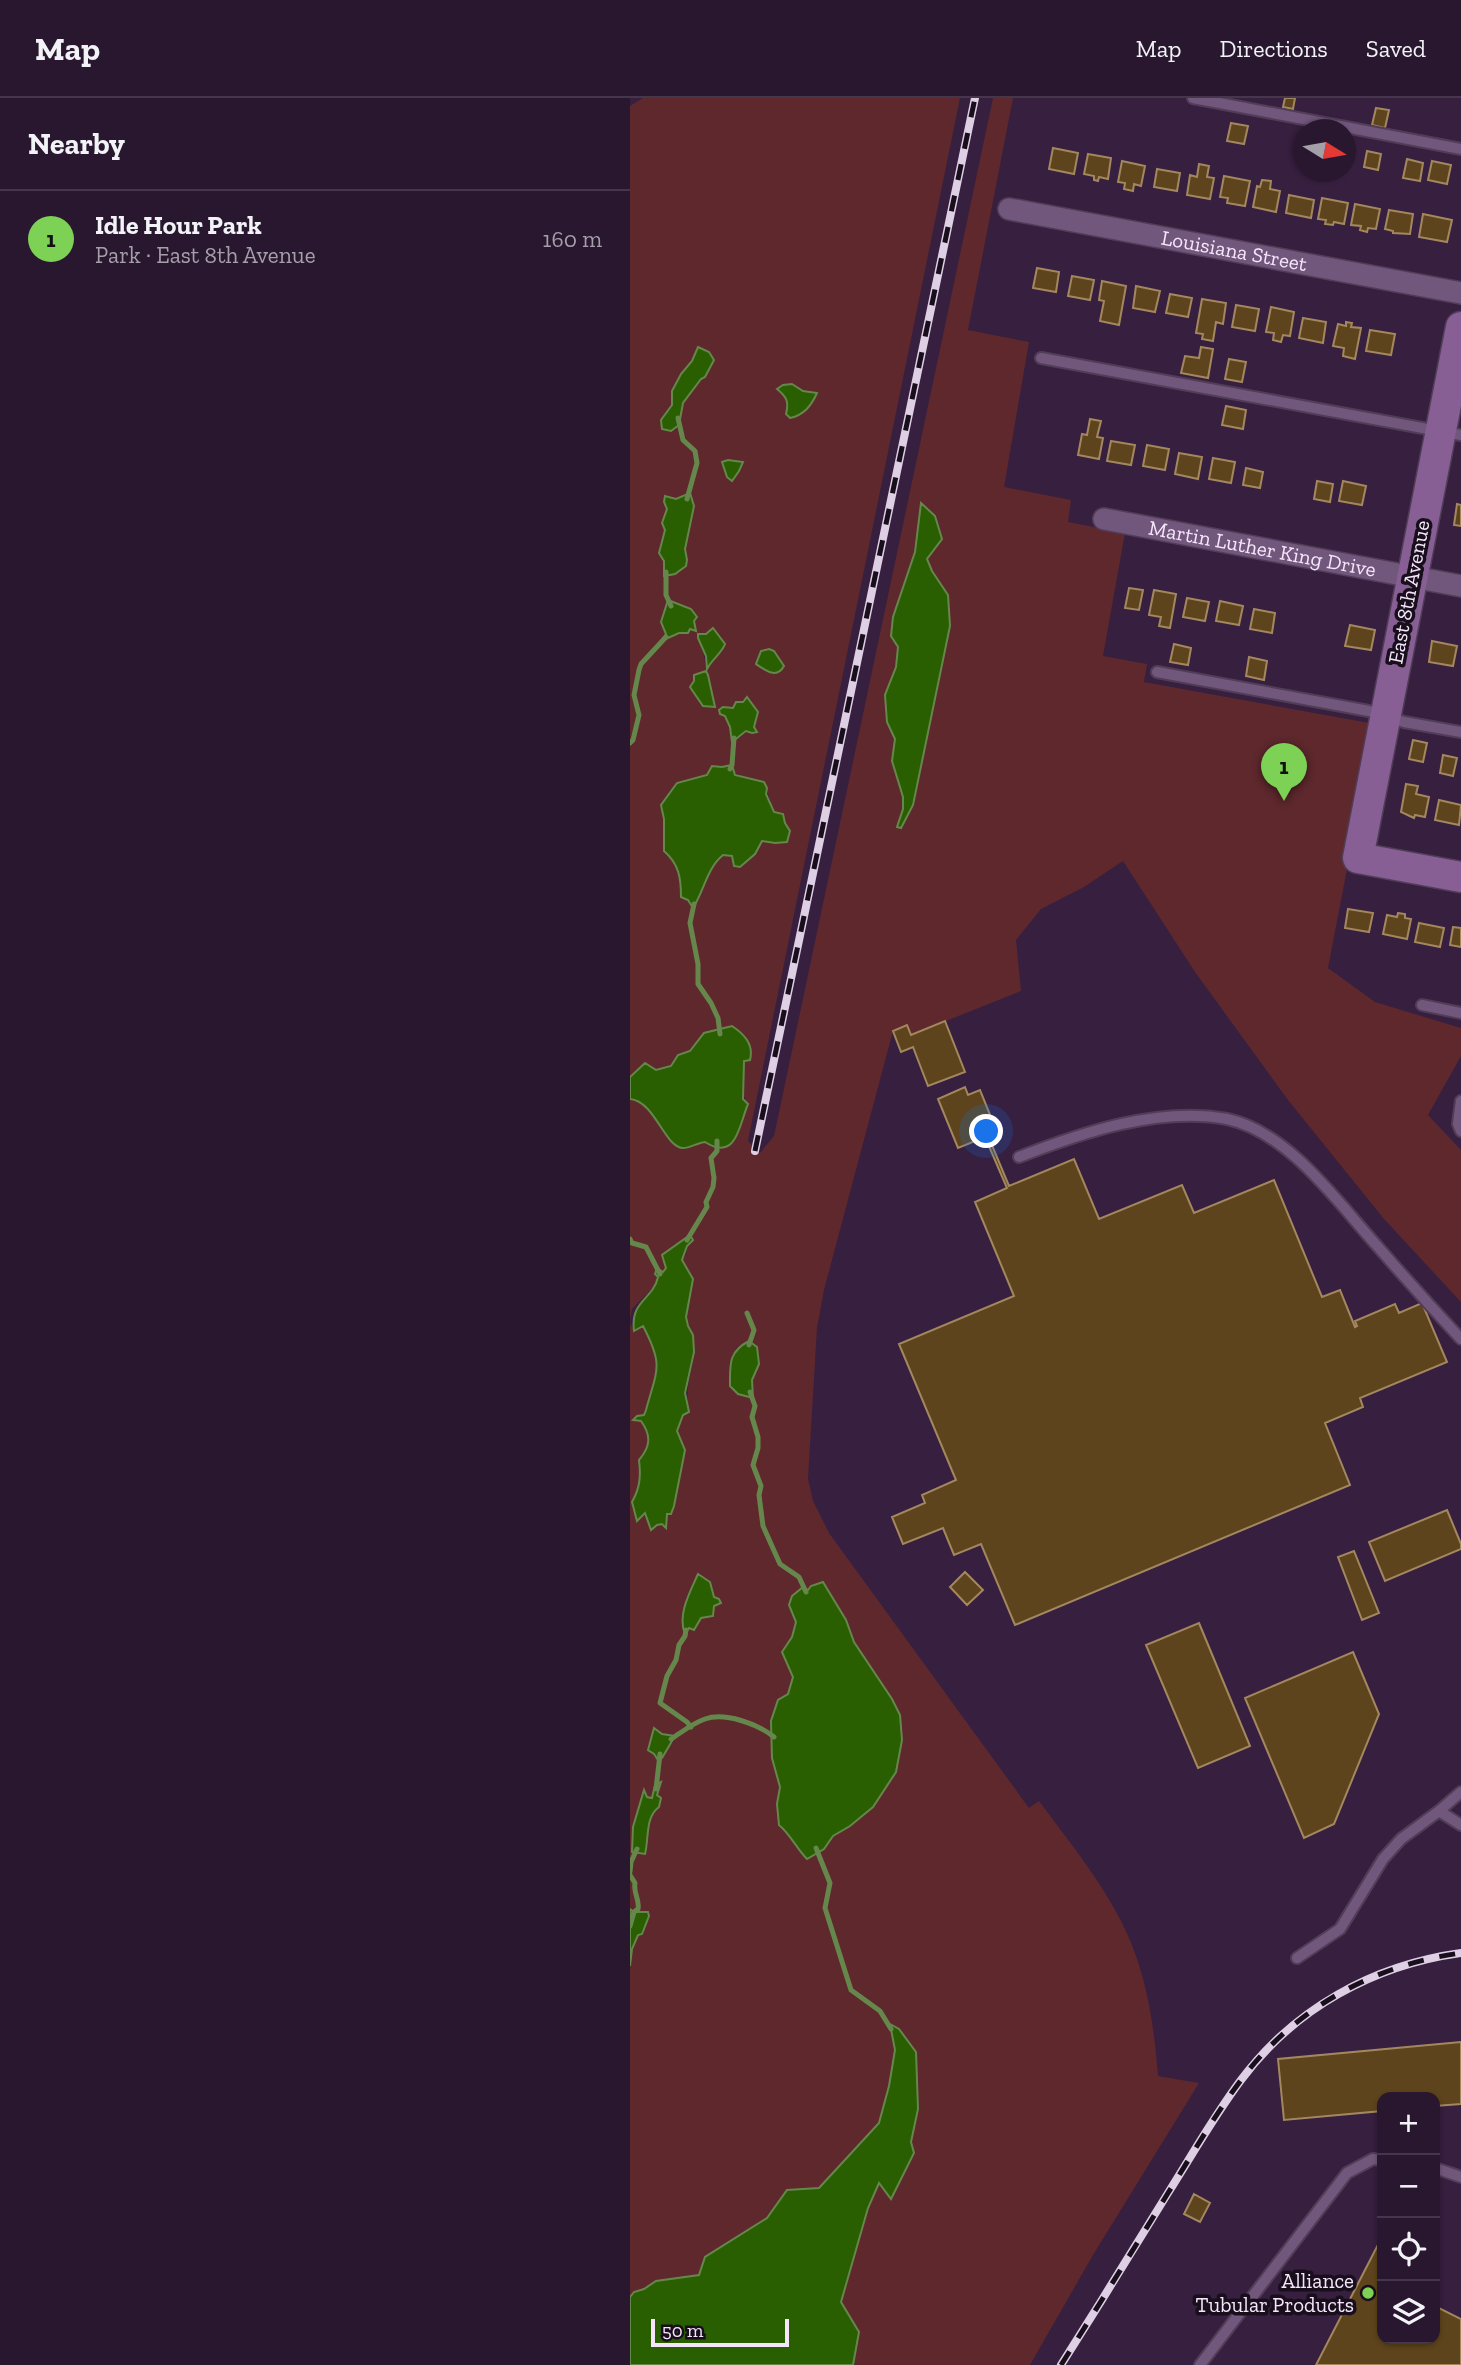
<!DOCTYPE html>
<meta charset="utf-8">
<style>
body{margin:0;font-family:"Zilla Slab",serif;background:#312037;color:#f1f3f6}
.controls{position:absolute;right:21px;bottom:21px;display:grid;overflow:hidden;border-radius:14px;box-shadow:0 2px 5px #0004}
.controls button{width:63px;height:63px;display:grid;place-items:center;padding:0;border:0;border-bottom:2px solid #45364b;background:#29172f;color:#f1f3f6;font:35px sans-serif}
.compass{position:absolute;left:663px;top:21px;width:63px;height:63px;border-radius:50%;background:#29172f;box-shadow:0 2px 5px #0004;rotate:101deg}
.scale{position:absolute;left:21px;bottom:18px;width:138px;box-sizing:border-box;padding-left:7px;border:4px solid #f5e6fb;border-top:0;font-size:19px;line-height:24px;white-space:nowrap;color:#f5e6fb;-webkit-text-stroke:5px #180e1c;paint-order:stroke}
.you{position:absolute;left:357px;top:1034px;width:24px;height:24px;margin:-18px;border:5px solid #fff;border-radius:50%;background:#1a73e8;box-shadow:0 0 0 10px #1a73e833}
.badge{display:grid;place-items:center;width:46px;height:46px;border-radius:50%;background:#7dd154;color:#111;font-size:23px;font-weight:700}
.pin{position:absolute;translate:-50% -58px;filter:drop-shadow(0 2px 4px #0008)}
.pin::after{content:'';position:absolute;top:37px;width:24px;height:21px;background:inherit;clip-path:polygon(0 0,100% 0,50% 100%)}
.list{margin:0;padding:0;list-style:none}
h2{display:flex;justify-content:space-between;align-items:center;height:91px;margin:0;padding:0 28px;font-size:30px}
h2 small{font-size:23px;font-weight:400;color:#a59faa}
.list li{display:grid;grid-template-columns:46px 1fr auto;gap:21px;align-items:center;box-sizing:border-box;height:98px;padding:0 28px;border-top:2px solid #45364b}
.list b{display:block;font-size:26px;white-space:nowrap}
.list p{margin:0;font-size:23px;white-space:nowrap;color:#a59faa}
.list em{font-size:23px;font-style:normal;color:#a59faa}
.icon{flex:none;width:38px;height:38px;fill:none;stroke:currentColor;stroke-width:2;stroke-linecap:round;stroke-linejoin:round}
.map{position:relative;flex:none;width:831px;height:2267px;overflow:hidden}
header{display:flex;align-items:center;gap:42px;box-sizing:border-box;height:98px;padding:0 35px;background:#29172f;border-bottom:2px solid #45364b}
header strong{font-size:33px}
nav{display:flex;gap:38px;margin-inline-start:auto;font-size:24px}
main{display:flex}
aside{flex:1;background:#29172f}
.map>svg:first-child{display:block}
.green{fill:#5e282d;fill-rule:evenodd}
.water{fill:#295e01;stroke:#66874c;stroke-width:2}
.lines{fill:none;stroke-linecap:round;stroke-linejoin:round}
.stream{stroke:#66874c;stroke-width:5}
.building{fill:#5d441c;stroke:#a3875f;stroke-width:2}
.lane-casing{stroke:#523d58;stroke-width:14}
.street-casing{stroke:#523d58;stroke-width:24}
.secondary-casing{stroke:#523d58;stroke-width:33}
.lane{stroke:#72577c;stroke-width:10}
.street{stroke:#72577c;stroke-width:21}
.secondary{stroke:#875f95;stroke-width:30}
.rail-casing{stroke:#dfcfe5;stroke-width:8}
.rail{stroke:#180e1c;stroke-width:5;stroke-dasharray:16;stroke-linecap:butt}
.poi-dot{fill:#7dd154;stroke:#180e1c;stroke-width:2.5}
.labels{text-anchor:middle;stroke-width:7;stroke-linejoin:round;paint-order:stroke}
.street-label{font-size:21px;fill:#f5e6fb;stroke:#180e1c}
.poi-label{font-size:21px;fill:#f5e6fb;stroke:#180e1c;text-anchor:end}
</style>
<header>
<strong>Map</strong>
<nav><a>Map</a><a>Directions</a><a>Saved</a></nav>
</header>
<main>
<aside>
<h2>Nearby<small></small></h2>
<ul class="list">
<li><span class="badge">1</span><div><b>Idle Hour Park</b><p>Park · East 8th Avenue</p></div><em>160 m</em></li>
</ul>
</aside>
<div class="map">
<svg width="831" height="2267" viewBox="0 0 831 2267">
<rect width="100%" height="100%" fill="#371f3f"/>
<path class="green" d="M13 0H330L118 1043 130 1055 144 1038 363 0H383L338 232 399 244 374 389 441 402 438 424 495 435 473 558 517 566 514 584 745 626 698 870 745 904 831 930V958L798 1017 831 1052V1204L754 1121 658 1002 565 874 493 763 454 789 411 811 386 842 391 893 281 937 277 927 263 933 194 1192 187 1230 178 1381 183 1403 199 1435 399 1710 409 1703C438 1742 469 1780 491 1823 516 1871 524 1925 528 1978L569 1985 463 2157 400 2267H223L229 2234 211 2204 238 2110 250 2085 262 2100 284 2055 280 2044 288 2011 261 1926 265 1952 259 1988 249 2025 189 2091 157 2092 137 2120 75 2159 69 2177 26 2183 14 2191 4 2194 0 2199V1868L2 1851 18 1814H4L0 1811V1225L4 1233 12 1228 27 1256V1274L16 1312 15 1318 5 1324 11 1323C22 1338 20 1349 9 1362 12 1383 2 1405 8 1423L15 1415 22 1432 27 1427 32 1426 36 1430 37 1416 54 1352 47 1333 53 1317 59 1313C54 1288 62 1279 64 1255 65 1237 56 1232 56 1218 55 1204 59 1189 60 1175L52 1162 56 1156 60 1137 32 1157 36 1170 33 1174 28 1170 26 1187 2 1211 0 1222V1001C18 1002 35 1034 46 1048L54 1050 75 1044C107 1064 109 1027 118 1006 107 993 115 955 116 938L102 929 74 935 60 953 48 957 41 968 0 979V8ZM68 250 79 254 84 262 75 279 71 280 53 305 49 327 31 322 42 306V293L51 276 62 263ZM147 292 186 295 159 306 155 297ZM36 398 64 408 55 451 57 461 34 477V463L29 455 35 432 32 425 37 411 34 404ZM291 406 306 450 297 460 302 473 318 497 320 528 283 707 267 729 273 711V699L262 663 265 641 257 624 255 597 266 569 268 549 261 538 263 519 286 454ZM83 531 93 552 75 568C76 555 68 546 69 536H76ZM78 578 85 608 60 589 64 583ZM117 599 127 614 124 629 109 640 101 639C100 628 94 621 96 609L103 610ZM82 668C100 670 113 681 134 684L144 714 153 716 155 725 160 733 157 739 145 745 132 743 125 756 103 758 93 757C77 770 75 793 63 810L58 802 52 799C51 779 49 766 34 753L33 712 47 685 77 677ZM107 1249 129 1266 122 1281 119 1299 108 1295 100 1288V1266ZM196 1491C212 1509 215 1524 225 1545 234 1564 248 1583 262 1600L220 1728 203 1738 194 1751H167L159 1735 149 1727 147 1706 158 1596 163 1579 152 1554 162 1539 166 1523ZM44 1643 28 1662 19 1652 21 1646ZM30 1685 18 1731 16 1756 3 1754 15 1693 17 1700H22L25 1688Z"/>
<path class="water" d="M68 249 79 254 84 262 75 279 71 281 53 305 49 327 41 333 32 331 31 322 42 307V293L51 276 62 263Z
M162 286 173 293 187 295C181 308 174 317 160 320L156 316C159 304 157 299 147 291L153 287Z
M98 362 113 364 109 373 102 383 97 379 92 364Z
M60 395 64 408 55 451 57 462 56 468 45 476 34 478V463L29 455 35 432 32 425 37 411 34 404 35 398 46 401Z
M291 405 305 418 312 441 297 461 302 473 318 497 320 528 283 707 271 730 267 729 273 711V699L262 663 265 641 257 624 255 597 266 569 268 549 261 538 263 519 285 454Z
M38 502 61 511 67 519 64 523 66 533 60 531 58 535H49L31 543 36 536 31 524Z
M83 530 95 546C92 555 82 561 77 571L76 558 68 540V536H76Z
M139 551 144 553 154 568C147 581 136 573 126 566L131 553Z
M76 573 78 577 85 609 73 608 60 589 64 583V577Z
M117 599 128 614 124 629 127 634 122 635 116 633 102 644 100 629 95 618 90 616 89 612 93 609 103 610 106 604H113Z
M102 667 105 677 134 684 137 690 136 696 144 714 153 716 155 725 160 733 157 744 145 745 132 743 125 756 110 769 104 768 102 758 93 757C77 770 74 793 63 810L58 802 51 799C51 780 49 766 34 753V721L31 707 47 685 77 677 82 668 92 669Z
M102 928C114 936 124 946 120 962L114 963 113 1001 118 1006C109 1027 107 1064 75 1044 67 1045 60 1050 53 1050 35 1050 25 1003 0 1001V979L15 965 26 972 41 968 48 957 60 953 74 935Z
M60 1137 63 1142 57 1148 52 1162 63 1181 56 1219 58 1228 63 1237 64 1254 55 1295 59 1314 53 1317 47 1333 55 1352 44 1408 41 1416H37L36 1430 32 1426 27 1427 21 1432 15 1415 7 1423 2 1404C10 1390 11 1378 9 1362 20 1349 22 1338 11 1323L3 1322 7 1318 14 1317 16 1312C27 1271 34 1268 13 1228L4 1233C0 1202 23 1202 28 1179L25 1176 27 1170 33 1174 36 1170 32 1157Z
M119 1243 127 1249 129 1266 122 1282 123 1300 108 1296 100 1288C100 1267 98 1254 119 1243Z
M68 1476 80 1484 84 1499 89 1501 91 1505 84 1508 83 1518 71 1520 64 1532 59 1530 55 1536C47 1517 60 1494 68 1476Z
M193 1484 216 1522 224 1544 262 1601 270 1617 272 1642 266 1674 243 1709 220 1728 203 1738 194 1751 177 1761C166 1750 161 1737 149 1727L147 1706 150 1689 142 1660 141 1623 148 1602 158 1596 163 1579 152 1554 162 1539 166 1524 159 1507 162 1498 173 1489 178 1492 181 1488Z
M24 1630 32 1636 45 1638 32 1660 28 1662 24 1656 18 1652Z
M31 1684 27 1697 31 1700 29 1709C15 1719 19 1741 15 1756L2 1754 3 1729 14 1692 17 1699 22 1700 25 1687Z
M0 1811 4 1814H18L19 1818 12 1836 8 1837 2 1851 0 1868Z
M260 1926 269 1931 286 1954 288 2011 281 2044 284 2055 261 2101 249 2085 238 2110 211 2204 229 2234 223 2267H0V2199L4 2194 14 2191 26 2183 69 2177 75 2159 137 2120 157 2092 189 2090 249 2025 259 1988 265 1952Z"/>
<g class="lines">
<path class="stream" d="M48 320 53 342 65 353 67 365 57 401
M36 474V497L41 508
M0 645 3 642 9 617 4 597 9 572 11 566 36 539
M100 671 102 667 104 640
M64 806 60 825 68 866V886L81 905 88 920 90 936
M0 1141 2 1145 16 1149 30 1176
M57 1142 77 1109 76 1104 83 1089 84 1080 81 1060 87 1053V1043
M117 1215 124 1232 119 1247
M120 1294 125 1308 122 1319 128 1339V1350L123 1367 131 1388 129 1397 133 1428 150 1466 169 1479 176 1494
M56 1532 55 1538 49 1547 46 1562 37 1578 30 1605 57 1624 61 1629
M41 1641C52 1634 63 1625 75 1621 95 1614 128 1626 144 1639
M26 1691 30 1656
M186 1750 200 1785 195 1810 221 1892 250 1913 261 1931
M0 1774 1 1764 7 1751
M0 1777 5 1785C3 1795 10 1802 8 1811L4 1814 0 1828"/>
</g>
<path class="building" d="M655 0H665L663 11 653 9Z
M746 10 759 12 755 30 742 27Z
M601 25 618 28 614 46 597 43Z
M423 50 448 55 444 76 419 71Z
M737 53 751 56 748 72 734 69Z
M458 56 481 60 478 81 469 79 468 83 464 82V78L454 76Z
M777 61 793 65 790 83 773 80Z
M492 63 515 68 511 88 504 86 503 93 494 91 495 85 488 84Z
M802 63 821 67 817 86 798 82Z
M569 66 579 68 577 79 584 80 580 101 557 97 560 77 567 79Z
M527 71 550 75 547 93 524 89Z
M594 78 620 83 615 108 597 105 598 100 590 99Z
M632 82 641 83 640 91 650 93 646 114 623 109 627 88 630 89Z
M659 97 684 102 681 120 656 115Z
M692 100 718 105 714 126 704 124 703 127 695 126 696 122 688 121Z
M725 106 750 111 746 131 738 130 737 134 730 132 731 128 721 127Z
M759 112 783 116 780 136 763 135V133L755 131Z
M793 116 822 122 817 144 789 139Z
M407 170 429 174 426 194 403 190Z
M442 178 464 182 460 202 438 198Z
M472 183 496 188 489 227 470 223 474 203 469 202Z
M506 188 530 193 525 214 503 210Z
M540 196 562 200 558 219 536 215Z
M572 201 596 205 593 226 586 224 583 243 572 241 573 236 566 235Z
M606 207 629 211 625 233 602 229Z
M641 209 664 214 660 238 653 237 651 244 643 242 644 235 636 234Z
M673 220 696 224 693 245 669 240Z
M716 224 722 225 721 229 731 230 725 261 713 258 714 250 703 248 708 226 716 228Z
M740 232 765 236 761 257 736 253Z
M571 249 583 251 578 280 551 275 555 258 569 260Z
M599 261 616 264 612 284 595 281Z
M596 308 616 312 613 331 592 327Z
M460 321 471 323 467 339 473 340 469 361 448 357 452 336 457 337Z
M481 343 505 347 501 367 477 363Z
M517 347 539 351 535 372 513 368Z
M549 355 572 359 568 381 545 376Z
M583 360 605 364 601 385 579 381Z
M616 370 633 374 630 390 613 387Z
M687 383 703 386 700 404 684 401Z
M713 383 736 388 732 407 709 403Z
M827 406 831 407V428L824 427Z
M499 490 513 492 509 512 495 510Z
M524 492 546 496 540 530 529 528 531 519 519 517Z
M557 500 579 504 575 523 553 519Z
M590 503 613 508 609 527 586 523Z
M624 511 645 515 642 535 620 531Z
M720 527 745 532 741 552 715 548Z
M802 543 827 548 823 568 799 564Z
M544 546 561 550 558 567 540 564Z
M619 559 637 563 634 582 616 578Z
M783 642 797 645 793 664 779 661Z
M813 657 827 660 823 678 810 675Z
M776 686 788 688 786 696 799 699 795 719 785 717 784 720 771 714Z
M809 702 831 707 829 727 805 722Z
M718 811 743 815 739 834 715 830Z
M768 815 775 816V820L781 821 777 841 753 836 757 817 767 819Z
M789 825 814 830 810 849 785 844Z
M823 829 831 830V849L820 847Z
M315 923 335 974 298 988 283 949 271 954 263 933 277 927 281 937Z
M335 989 338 997 350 992 365 1029 356 1033 379 1088 444 1061 469 1121 552 1087 564 1115 644 1082 692 1199 710 1192 725 1229 727 1228 725 1223 765 1206 769 1215 792 1205 817 1264 730 1300 733 1309 695 1325 720 1387 385 1527 351 1446 324 1457 313 1430 273 1446 262 1419 295 1405 292 1397 326 1382 269 1246 384 1198 345 1104 377 1090 355 1039 328 1050 308 1001Z
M817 1412 831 1446V1451L755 1483 739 1444Z
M724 1453 749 1515 732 1522 708 1459Z
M335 1474 353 1492 337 1507 320 1489Z
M569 1525 620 1648 568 1670 516 1547Z
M723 1554 749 1616 704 1726 674 1740 615 1600Z
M831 1944V2006L805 2008V1999H752V2013L654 2022 648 1961Z
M564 2096 580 2105 570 2124 554 2116Z
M752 2139V2241H805V2208L831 2221V2267H686Z"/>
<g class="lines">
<defs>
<path id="lane" d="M563 0 831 51
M411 260 831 337
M527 574 739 613 774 624 831 634
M792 907 831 915
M831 1003 828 1026 831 1033
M389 1059C451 1035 529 1008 597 1021 659 1034 708 1105 749 1150 776 1181 803 1211 831 1241
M809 1713 831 1694
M667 1860 710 1831 753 1761 771 1741 809 1713 831 1727
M805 2070 831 2079
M570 2267 717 2075 743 2061 752 2062"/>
<g id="street">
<path id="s1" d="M379 111 831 195"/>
<path id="s2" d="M474 421 831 488"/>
</g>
<path id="secondary" d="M831 229 728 760 831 779"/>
</defs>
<use href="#lane" class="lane-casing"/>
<use href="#street" class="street-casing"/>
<use href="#secondary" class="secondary-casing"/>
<use href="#lane" class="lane"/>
<use href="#street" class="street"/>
<use href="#secondary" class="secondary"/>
<defs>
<path id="rail" d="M125 1053 345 0
M431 2267C467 2210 503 2152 538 2095 562 2057 584 2018 611 1982 664 1911 743 1867 831 1855"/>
</defs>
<use href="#rail" class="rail-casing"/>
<use href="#rail" class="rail"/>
</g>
<circle class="poi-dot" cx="738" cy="2195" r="7"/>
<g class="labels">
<g class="street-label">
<text dy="7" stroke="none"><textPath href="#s1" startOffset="229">Louisiana Street</textPath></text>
<text dy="7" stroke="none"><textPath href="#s2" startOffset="161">Martin Luther King Drive</textPath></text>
<text transform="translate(779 494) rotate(-79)" y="7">East 8th Avenue</text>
</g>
<g class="poi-label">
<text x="724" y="2190">Alliance<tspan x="724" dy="24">Tubular Products</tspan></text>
</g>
</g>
</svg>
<div class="controls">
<button>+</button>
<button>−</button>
<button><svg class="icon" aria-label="locate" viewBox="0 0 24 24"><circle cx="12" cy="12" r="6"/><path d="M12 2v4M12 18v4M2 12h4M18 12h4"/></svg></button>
<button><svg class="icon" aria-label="layers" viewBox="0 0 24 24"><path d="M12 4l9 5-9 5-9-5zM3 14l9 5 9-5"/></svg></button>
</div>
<svg class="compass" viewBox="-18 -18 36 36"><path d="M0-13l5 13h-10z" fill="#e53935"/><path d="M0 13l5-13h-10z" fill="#a59faa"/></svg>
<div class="scale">50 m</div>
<div class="you"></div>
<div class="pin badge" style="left:654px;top:703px">1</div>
</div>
</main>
